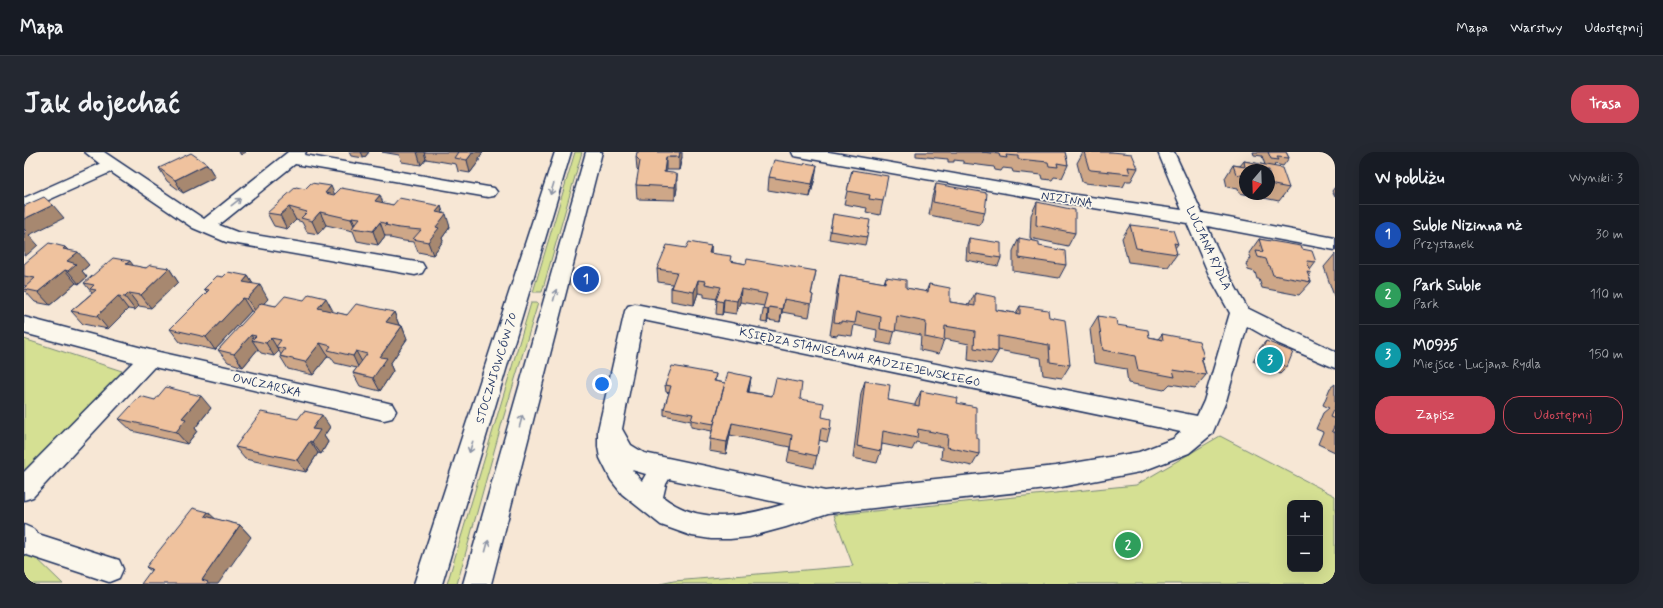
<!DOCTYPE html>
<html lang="pl">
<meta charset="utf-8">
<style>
body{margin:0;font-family:Mynerve,sans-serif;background:#242831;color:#f1f3f6}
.controls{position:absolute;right:12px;bottom:12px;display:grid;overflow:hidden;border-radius:8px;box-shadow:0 4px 16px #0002}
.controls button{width:36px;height:36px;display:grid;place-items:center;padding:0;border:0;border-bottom:1px solid #363941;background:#171b24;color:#f1f3f6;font:20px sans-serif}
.compass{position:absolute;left:1215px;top:12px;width:36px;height:36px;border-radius:50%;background:#171b24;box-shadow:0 4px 16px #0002;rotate:199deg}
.you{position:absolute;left:578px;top:232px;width:14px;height:14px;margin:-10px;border:3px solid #fff;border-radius:50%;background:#1a73e8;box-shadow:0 0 0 6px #1a73e833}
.badge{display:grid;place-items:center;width:26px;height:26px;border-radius:50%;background:#d1495b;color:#fff;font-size:13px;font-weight:700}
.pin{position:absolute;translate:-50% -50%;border:2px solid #fff;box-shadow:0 1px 4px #0006}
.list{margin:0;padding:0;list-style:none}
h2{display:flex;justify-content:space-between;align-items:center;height:52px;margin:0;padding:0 16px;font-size:17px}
h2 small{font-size:13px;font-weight:400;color:#9ea1a6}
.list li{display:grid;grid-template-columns:26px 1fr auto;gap:12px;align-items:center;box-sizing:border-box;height:60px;padding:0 16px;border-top:1px solid #363941}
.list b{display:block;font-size:15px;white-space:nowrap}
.list p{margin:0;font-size:13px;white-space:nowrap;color:#9ea1a6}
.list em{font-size:13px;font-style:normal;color:#9ea1a6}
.actions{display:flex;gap:8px;padding:12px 16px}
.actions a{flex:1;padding:9px 0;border:1px solid #d1495b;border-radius:16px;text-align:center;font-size:14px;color:#d1495b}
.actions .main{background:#d1495b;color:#fff}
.map{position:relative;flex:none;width:1311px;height:432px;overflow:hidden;border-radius:16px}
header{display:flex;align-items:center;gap:24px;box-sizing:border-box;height:56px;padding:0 20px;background:#171b24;border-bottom:1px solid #363941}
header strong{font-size:19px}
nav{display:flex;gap:22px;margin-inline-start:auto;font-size:14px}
.intro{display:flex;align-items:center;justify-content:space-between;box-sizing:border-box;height:96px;padding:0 24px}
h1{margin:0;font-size:28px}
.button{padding:10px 18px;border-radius:16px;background:#d1495b;color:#fff;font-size:14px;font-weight:700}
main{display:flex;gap:24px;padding:0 24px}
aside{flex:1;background:#171b24;border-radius:16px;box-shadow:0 4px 16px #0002}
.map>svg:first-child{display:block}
.green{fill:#d5e093;stroke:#788878;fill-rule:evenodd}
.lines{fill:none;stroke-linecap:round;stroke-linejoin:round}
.minor-casing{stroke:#1b2f5e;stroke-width:3}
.minor{fill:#fbf7ec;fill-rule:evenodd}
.wall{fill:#cea788;stroke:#1b2f5e;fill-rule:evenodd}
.shaded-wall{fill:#a7886f;stroke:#1b2f5e}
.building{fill:#efc29e;stroke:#1b2f5e}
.oneway{stroke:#8b93a5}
.labels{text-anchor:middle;stroke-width:3.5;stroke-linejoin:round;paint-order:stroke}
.street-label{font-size:12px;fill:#1b2f5e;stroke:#fbf7ec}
</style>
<header>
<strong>Mapa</strong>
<nav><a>Mapa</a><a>Warstwy</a><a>Udostępnij</a></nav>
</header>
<div class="intro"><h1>Jak dojechać</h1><a class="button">Trasa</a></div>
<main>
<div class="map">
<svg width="1311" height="432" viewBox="0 0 1311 432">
<rect width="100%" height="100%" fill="#f7e7d5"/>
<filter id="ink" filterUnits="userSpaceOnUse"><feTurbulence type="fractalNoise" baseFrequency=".025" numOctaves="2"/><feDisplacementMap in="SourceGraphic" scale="8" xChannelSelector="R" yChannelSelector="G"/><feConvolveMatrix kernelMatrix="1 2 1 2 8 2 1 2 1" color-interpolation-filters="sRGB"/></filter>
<g filter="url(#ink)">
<path class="green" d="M551 0H558L518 140H509Z
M507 151H514L479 267 433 432H423Z
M0 187 101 220 0 323Z
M1196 284 1311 344V432H636L650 429 829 414 810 363 1112 333ZM1266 351H1296V417H1266Z
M0 394 39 432H0Z"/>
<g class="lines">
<defs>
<path id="minor" d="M61 0H80L180 67 264 0H282L280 3 464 35 470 36 473 40 470 44 464 45 271 12 195 73 213 80 398 111 401 116 398 121 391 123 202 90 169 76 87 20 0 59V46L76 12Z
M531 0H547L418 432H390Z
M562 0H578L467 432H439Z
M768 0H805L1045 42 1158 58 1134 0H1150L1178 61 1311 86V98L1183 74 1206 125 1223 156 1269 179 1311 199V216L1253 191 1223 174 1202 249 1188 282 1165 301 1116 320 1032 336 804 361 762 375 725 385 706 387H687L668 384 637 373 598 342 587 328 576 306 574 295V278L601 159 604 154 611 152 1173 264 1180 249 1206 161 1186 125 1163 71 1045 52 776 5 770 4ZM619 168 1157 280 1149 287 1115 300 1032 314 801 339 620 301 607 293 598 277ZM608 318 622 322 618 329ZM645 327 761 352C720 364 676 374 639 345L642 332Z
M0 165 126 198 360 250 368 252 372 259 368 266 360 268 130 215 9 345 0 348V320L109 210 0 181Z
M0 373 9 377 14 382 95 408 99 417 95 426 85 430 0 402Z"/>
</defs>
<use href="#minor" class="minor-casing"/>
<use href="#minor" class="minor"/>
</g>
<path class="wall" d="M325 0H345L340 6 327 4Z
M358 0H459L455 6V9L446 21 434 19 432 12 402 7 397 13 378 10 375 3Z
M892 0H1041L1044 13 1038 26 1030 25 1028 28 1019 27 1018 23 989 20 988 17 979 16 977 19 971 18 970 15 939 11V9L930 8V10H924V7L892 4Z
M1059 0H1088L1114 16 1107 29H1102L1099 35 1060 31 1058 30 1053 11Z
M1229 0H1262L1265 6 1259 14 1251 12 1250 15 1265 36 1255 49 1215 41 1214 37 1203 35 1201 26 1209 13 1216 14 1220 9 1241 13 1238 4 1230 3ZM1221 18H1245V42H1221Z
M612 5H658L655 18H642V21L653 36 651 48 613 47 612 33 615 20 613 18Z
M183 12 191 25 159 41 143 29 135 16Z
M828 18 859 49 856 63 842 60 843 56 820 52Z
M745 25 791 26 786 45 744 38Z
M912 32 961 60 956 73 905 63 908 45Z
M1311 35V45L1308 39Z
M311 42 369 53 417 54 419 62 426 75 418 86 419 89 409 103 394 100 390 90 380 89 366 86V84H361L354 93 333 89 329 79 302 73 294 82 283 80 278 70 272 68 263 77 250 74 243 61Z
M1013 50 1051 81 1044 94 1006 86 1007 63Z
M809 62 843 85 841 93 805 87Z
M1106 73 1154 92 1151 96 1153 102 1144 115 1104 110 1098 86Z
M945 86 977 106 974 114 942 108 943 93Z
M995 86 1015 94 1042 113 1035 126 989 119V99Z
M1235 87 1278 97 1292 110 1286 118 1287 121 1285 124 1287 130 1275 143 1238 136 1235 127H1233L1231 120 1224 118 1222 112 1227 106 1225 101Z
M687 94V101L707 109 722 112 792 119 787 143H789L785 165 758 160 756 170 744 168 743 171 737 170 740 154 716 150 712 162 699 160 698 163 692 162 693 147 680 145V142L674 141 670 153 647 149V136L648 132 634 130 633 117 662 96Z
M41 95 44 98 65 113 58 119 63 125 55 132 52 131 26 153 11 150 0 138V136L2 134H0V112Z
M1311 102V144H1310L1300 115Z
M110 114 122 116H145L154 130 127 156 115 154 111 158 104 157 84 177 59 172 47 159 68 141 60 131Z
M816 123 860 131 862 125 882 136 902 140 905 132 926 150 945 153 951 141 972 158 992 161 996 154 1025 165 1046 213 1038 226 1019 223 1017 206 974 198V200L967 212 944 208 945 192 920 187 915 202 896 198 897 183 871 178 867 193 852 190 853 178 830 173 828 184 814 182 813 184 806 183 813 137Z
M224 124 229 132 244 147 239 152 252 154 309 159 308 160 323 163 370 160 375 173 378 174 383 187 366 212 369 219 356 239 336 234 329 221 333 216 311 211 307 205 304 204 289 223 264 217 256 204 257 203 255 199 250 204 237 201 234 197 219 215 204 210 194 198 230 160 227 159 191 198 156 190 146 177 183 140 180 137 199 125Z
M1074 164 1093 173 1125 185 1134 187 1138 182 1180 205 1178 207 1182 223 1171 236 1146 232 1140 238 1104 231 1102 217 1070 211 1066 177Z
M1242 189 1263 215 1256 222 1229 209 1236 196Z
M692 222 691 229 701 231 727 225 725 240 748 244 776 247 798 265 806 278 803 290 795 288 793 304 790 316 763 310 766 295 706 283 702 302 685 299 686 287 688 279 667 275V269L640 263V257L645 241 642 240 641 233Z
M841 229 864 248 891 254V252L897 239 933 251 952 286 955 302 948 314 917 307 918 295 892 290 888 298 858 292 857 299 853 311 829 306 837 241Z
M1311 232V300L1294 292 1299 280 1292 277 1299 261 1305 256 1299 253 1306 236Z
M131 248 187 256 171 276 173 279 163 292 108 279 95 267Z
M306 275 300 284 304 290 297 302 294 301 282 320 221 307 211 295Z
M191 367 216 373 227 385 127 419 122 415Z"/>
<path class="shaded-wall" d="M215 0H222L217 3Z
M337 0H345L340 6Z
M393 0H400L402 7 397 13Z
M449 0H459L455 6V9L446 21 443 8Z
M656 0H658V5L655 18V5Z
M642 5V18L640 34V20Z
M183 12 191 25 159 41 151 28Z
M793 13 791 26 786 45 788 32Z
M653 23V36L651 48V35Z
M307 34 313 48 301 41Z
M356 43 361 56 351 49Z
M29 53 40 66 5 83 14 93 4 102 0 104V67Z
M417 54 420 64 422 62 426 75 418 86 419 89 409 103 404 90 412 75V60Z
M265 55 272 68 263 77 256 63Z
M296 60 302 73 294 82 288 69Z
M328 65 333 77 331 76 327 67Z
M356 70 361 84 354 93 349 79Z
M687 94V107L685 101Z
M41 95 49 104 54 100 65 113 58 119 63 125 55 132 44 119 43 109 39 97Z
M106 109 116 122 102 112Z
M145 116 154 130 127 156 117 143Z
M41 118 52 131 26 153 14 140Z
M224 124 232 137 219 130Z
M674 128V141L670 153V140Z
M236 133 244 147 232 160 223 147Z
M717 137 716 150 712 162 713 149Z
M105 141 115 154 111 158 101 145Z
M94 144 104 157 84 177 73 164Z
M219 146 227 159 191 198 182 185Z
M302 146 309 159 301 169 294 156Z
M700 147 699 160 698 163 699 150Z
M760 147 758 160 756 170 758 157Z
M745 155 744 168 743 171 744 158Z
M370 160 375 173 368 183 362 170Z
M378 174 383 187 366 212 369 219 356 239 349 226 356 205Z
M227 183 231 189 228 188 234 197 219 215 210 202Z
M247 186 255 199 250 204 242 191Z
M296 191 304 204 289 223 281 210Z
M332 199 339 212 335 217 329 204Z
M727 225 725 237 722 252 723 240Z
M177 244 187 256 171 276 173 279 163 292 152 280 158 266Z
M298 263 306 275 300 284 304 290 297 302 288 290V277Z
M708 271 706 283 702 302 703 290Z
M286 289 294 301 282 320 273 308Z
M184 360 196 371 181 364Z
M216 373 227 385 194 432H182L178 428Z"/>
<path class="building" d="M433 0H449L443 8 430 6 434 0Z
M613 0H656L655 5H642L640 20 649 21 653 23 651 35 612 33 616 9 612 5Z
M958 0H1041L1044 13 1033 11 1034 15 1025 14 1024 10 994 7V4L982 3 983 6 976 5 975 2Z
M1060 0H1088L1108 2 1114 16 1104 15 1106 22 1067 18 1065 17Z
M1244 0H1262L1265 6 1253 5 1255 8 1247 7Z
M167 1 183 12 151 28 135 16Z
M750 8 780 13 781 11 793 13 788 32 745 25Z
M1220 9 1258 16 1265 36 1245 32V18H1221V24L1212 22 1209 13 1221 15Z
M828 18 864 24 859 49 845 47 846 43 823 39Z
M287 31 307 34 301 41 310 43 317 36 356 43 351 49 369 53 375 46 417 54 412 60 422 62 412 75 415 76 404 90 389 87 397 78 375 76 361 73 363 72 356 70 349 79 328 76 336 66 328 65 327 67 296 60 288 69 277 66 283 60 265 55 256 63 243 61 272 35 281 37Z
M912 32 963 41 961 60 909 50Z
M20 45 29 53 0 67V54Z
M1013 50 1051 58V81L1012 73Z
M809 62 846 68 843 85 806 79Z
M1106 73 1149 78 1154 92 1150 91 1153 102 1112 96Z
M0 77 3 80 0 82Z
M945 86 977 91V106L945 101Z
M995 86 1015 90V94L1041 99 1042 113 995 106Z
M1235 87 1277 94 1278 97 1288 99 1292 110 1283 109 1287 121 1283 120 1287 130 1249 123 1246 114 1244 113 1242 107 1234 105 1232 99 1239 100Z
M665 90 687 94 685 101 707 104 706 109 722 112 723 107 792 119 787 142 789 143 787 152 760 147 758 157 745 155 744 158 739 157 743 142 717 137 713 149 700 147 699 150 692 148 697 135 681 132 682 129 674 128 670 140 647 136 653 120 633 117 643 93 662 96Z
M25 91 41 95 39 97 54 100 43 109 52 112 44 119 41 118 14 140 0 137V136L11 126 0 124V112Z
M89 106 106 109 102 112 122 116 126 113 145 116 117 143 105 141 101 145 94 144 73 164 47 159 72 138 66 137 70 133 60 131Z
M204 120 224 124 219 130 236 133 223 147 219 146 182 185 146 177 185 138 180 137 193 124 199 125Z
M816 123 861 131 862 125 882 128V136L904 140 905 132 926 136V150L951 154V141L972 145V158L996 162V154L1024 158 1025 165 1041 168 1046 213 1026 210 1025 193 974 184V200L950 196 951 179 921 174 920 189 901 185 902 170 873 164 871 180 856 177 857 165 833 160 831 171 817 169V171L810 170Z
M285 142 302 146 294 156 323 163 332 152 370 160 362 170 378 174 356 205 363 206 349 226 329 221 343 202 332 199 329 204 304 198 307 194 296 191 281 210 256 204 261 197 252 195 257 188 247 186 242 191 228 188 232 184 227 183 210 202 194 198 237 151 252 154 261 144 280 148Z
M1074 164 1092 167 1093 173 1124 178 1125 185 1139 188 1138 182 1175 189 1180 205H1177L1182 223 1149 218 1151 225 1114 218 1111 204 1079 198Z
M1242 189 1269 200 1263 215 1236 202Z
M648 214 692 222 690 229 701 231 690 272 667 268 669 262 640 257 647 234 641 233Z
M704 220 727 225 723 240 748 244 752 226 778 231 776 247 800 251 798 265 807 267 806 278 797 276 793 304 766 298 768 283 708 271 703 290 686 287Z
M841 229 866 233 864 248 895 254 897 239 934 246 933 251 952 255V286L955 287V302L923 295 924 283 894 277 893 286 859 279 857 299 833 294Z
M142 235 177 244 158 266 162 267 152 280 95 267 116 244 131 248Z
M1311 254V267L1306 265Z
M280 259 298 263 288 277 296 278 288 290 286 289 273 308 211 295 237 260 274 267Z
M1311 273V281L1308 279Z
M169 356 184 360 181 364 216 373 178 428 184 430 182 432H117L128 417 122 415Z"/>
<defs><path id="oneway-shaft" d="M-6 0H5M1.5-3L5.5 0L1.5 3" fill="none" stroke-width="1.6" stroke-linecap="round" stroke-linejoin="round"/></defs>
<g class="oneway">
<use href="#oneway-shaft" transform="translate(528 37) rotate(107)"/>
<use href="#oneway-shaft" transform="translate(212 50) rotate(-38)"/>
<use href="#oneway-shaft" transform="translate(531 143) rotate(-75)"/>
<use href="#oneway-shaft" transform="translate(497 269) rotate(-75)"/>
<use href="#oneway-shaft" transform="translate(447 295) rotate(107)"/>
<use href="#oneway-shaft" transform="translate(463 394) rotate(-75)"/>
</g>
</g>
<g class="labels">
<g class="street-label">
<text transform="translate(1043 47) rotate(9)" y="4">NIZINNA</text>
<text transform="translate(1185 96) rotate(65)" y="4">LUCJANA RYDLA</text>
<text transform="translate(836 205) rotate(12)" y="4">KSIĘDZA STANISŁAWA RADZIEJEWSKIEGO</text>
<text transform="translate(472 216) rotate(-73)" y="4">STOCZNIOWCÓW 70</text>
<text transform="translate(243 233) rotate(13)" y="4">OWCZARSKA</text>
</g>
</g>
</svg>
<div class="controls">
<button>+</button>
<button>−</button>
</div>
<svg class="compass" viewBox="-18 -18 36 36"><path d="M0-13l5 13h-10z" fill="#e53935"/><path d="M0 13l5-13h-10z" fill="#9ea1a6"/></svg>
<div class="you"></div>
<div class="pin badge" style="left:562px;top:127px;background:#1a4fb4">1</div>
<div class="pin badge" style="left:1104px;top:393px;background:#2e9e5b">2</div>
<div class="pin badge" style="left:1246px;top:208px;background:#0f9aa8">3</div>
</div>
<aside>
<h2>W pobliżu<small>Wyniki: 3</small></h2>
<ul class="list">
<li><span class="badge" style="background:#1a4fb4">1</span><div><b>Suble Nizinna nż</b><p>Przystanek</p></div><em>30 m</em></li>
<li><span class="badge" style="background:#2e9e5b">2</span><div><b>Park Suble</b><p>Park</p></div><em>110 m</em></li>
<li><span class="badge" style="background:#0f9aa8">3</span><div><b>M0935</b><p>Miejsce · Lucjana Rydla</p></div><em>150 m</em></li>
</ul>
<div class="actions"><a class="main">Zapisz</a><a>Udostępnij</a></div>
</aside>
</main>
